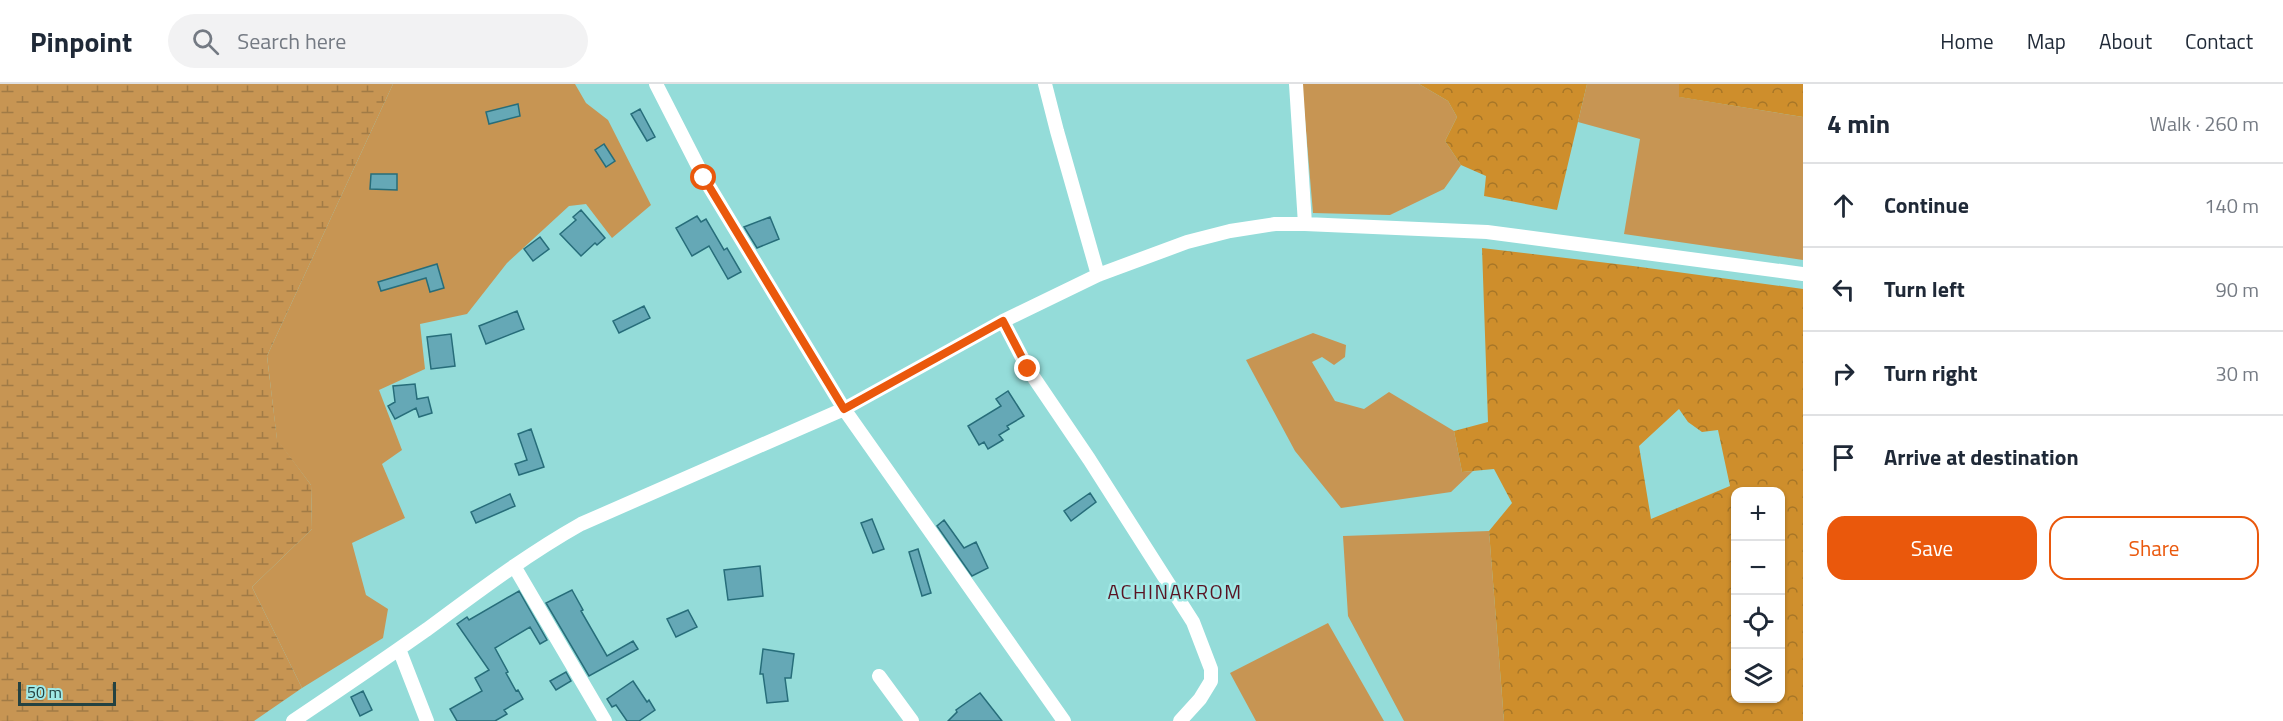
<!DOCTYPE html>
<meta charset="utf-8">
<style>
body{margin:0;font-family:"Titillium Web",sans-serif;background:#f2f2f3;color:#1f2937}
.controls{position:absolute;right:18px;bottom:18px;display:grid;overflow:hidden;border-radius:12px;box-shadow:0 2px 4px #0004}
.controls button{width:54px;height:54px;display:grid;place-items:center;padding:0;border:0;border-bottom:2px solid #e0e1e3;background:#fff;color:#1f2937;font:30px sans-serif}
.scale{position:absolute;left:18px;bottom:15px;width:98px;box-sizing:border-box;padding-left:6px;border:3px solid #244241;border-top:0;font-size:16px;line-height:21px;white-space:nowrap;color:#244241;-webkit-text-stroke:4px #a1e9e6;paint-order:stroke}
.stop{position:absolute;width:18px;height:18px;margin:-14px;border:4px solid #ea580c;border-radius:50%;background:#fff}
.stop.end{background:#ea580c;border-color:#fff;box-shadow:0 2px 6px #0008}
.list{margin:0;padding:0;list-style:none}
h2{display:flex;justify-content:space-between;align-items:center;height:78px;margin:0;padding:0 24px;font-size:26px}
h2 small{font-size:20px;font-weight:400;color:#747a83}
.list li{display:grid;grid-template-columns:39px 1fr auto;gap:18px;align-items:center;box-sizing:border-box;height:84px;padding:0 24px;border-top:2px solid #e0e1e3}
.list b{display:block;font-size:22px;white-space:nowrap}
.list em{font-size:20px;font-style:normal;color:#747a83}
.actions{display:flex;gap:12px;padding:18px 24px}
.actions a{flex:1;padding:14px 0;border:2px solid #ea580c;border-radius:18px;text-align:center;font-size:21px;color:#ea580c}
.actions .main{background:#ea580c;color:#fff}
.icon{flex:none;width:33px;height:33px;fill:none;stroke:currentColor;stroke-width:2;stroke-linecap:round;stroke-linejoin:round}
.map{position:relative;flex:none;width:1803px;height:637px;overflow:hidden}
header{display:flex;align-items:center;gap:36px;box-sizing:border-box;height:84px;padding:0 30px;background:#fff;border-bottom:2px solid #e0e1e3}
header strong{font-size:28px}
nav{display:flex;gap:33px;margin-inline-start:auto;font-size:21px}
.search{width:420px;height:54px;background:#f2f2f3;display:flex;align-items:center;gap:15px;box-sizing:border-box;padding:0 21px;border-radius:33px;color:#747a83;font-size:22px}
main{display:flex}
aside{flex:1;background:#fff}
.map>svg:first-child{display:block}
.grass{fill:#c79553}
.forest{fill:url(#forest-crowns);fill-rule:evenodd}
.wetland{fill:url(#wetland-marsh)}
.building{fill:#65a8b6;stroke:#276d7a;stroke-width:1.5}
.lines{fill:none;stroke-linecap:round;stroke-linejoin:round}
.minor{stroke:#fff;stroke-width:14}
.route{stroke:#ea580c;stroke-width:8}
.labels{text-anchor:middle;stroke-width:5;stroke-linejoin:round;paint-order:stroke}
.quarter-label{font-size:20px;letter-spacing:1.5px;fill:#591423;stroke:#a1e9e6}
</style>
<header>
<strong>Pinpoint</strong>
<div class="search"><svg class="icon" aria-label="search" viewBox="0 0 24 24"><circle cx="10" cy="10" r="6"/><path d="M15 15l6 6"/></svg>Search here</div>
<nav><a>Home</a><a>Map</a><a>About</a><a>Contact</a></nav>
</header>
<main>
<div class="map">
<svg width="1803" height="637" viewBox="0 0 1803 637">
<defs>
<pattern id="forest-crowns" width="20" height="18" patternUnits="userSpaceOnUse" patternTransform="scale(1.5)"><rect width="20" height="18" fill="#ce8e2c"/><path d="M2 6a3 3 0 1 1 6 0M12 15a3 3 0 1 1 6 0" fill="none" stroke="#a77627"/></pattern>
<pattern id="wetland-marsh" width="20" height="14" patternUnits="userSpaceOnUse" patternTransform="scale(1.5)"><rect width="20" height="14" fill="#c79553"/><path d="M1 5h8M5 5V1M11 12h8M15 12V8" fill="none" stroke="#a17b46"/></pattern>
</defs>
<rect width="100%" height="100%" fill="#94dcd9"/>
<path class="grass" d="M393 0H575L586 19 608 36 651 121 612 154 586 120 569 122 507 179 467 230 420 240 425 285 379 306 402 366 382 380 405 434 352 459 366 511 388 525 383 554 302 604 252 503 312 445 311 401 277 356 267 272Z
M1302 0H1419L1448 17 1457 33 1445 57 1461 81 1444 105 1390 131 1313 129Z
M1587 0H1679L1680 13 1803 33V176L1624 150 1640 55 1578 38Z
M1313 249 1346 261 1345 273 1334 281 1322 273 1312 278 1335 317 1364 325 1389 308 1454 347 1462 388 1473 387 1451 408 1341 424 1295 367 1246 276Z
M1489 447 1504 637H1404L1348 532 1343 452Z
M1328 539 1384 637H1256L1230 589Z"/>
<path class="forest" d="M1419 0H1587L1557 126 1484 112 1486 92 1461 81 1445 57 1457 33 1448 17Z
M1679 0H1803V33L1679 13Z
M1482 164 1633 182 1803 205V637H1504L1489 447 1512 419 1494 385 1462 388 1454 347 1488 338ZM1679 325 1688 338 1702 348 1718 346 1730 402 1651 435 1639 362ZM1736 408H1780V614H1736Z"/>
<path class="wetland" d="M0 0H393L267 272 277 355 311 401 312 445 252 503 302 604 254 637H0Z"/>
<path class="building" d="M518 20 520 32 489 40 486 28Z
M640 25 655 53 647 57 631 30Z
M604 60 615 77 606 83 595 66Z
M371 90H397V106L370 105Z
M581 126 605 154 597 161 595 159 581 172 560 150 576 136 573 133Z
M697 132 701 138 706 135 724 166 727 164 741 188 728 195 709 162 692 172 676 144Z
M770 133 779 155 757 164 744 143Z
M540 153 549 165 533 177 524 165Z
M437 180 444 204 430 208 426 194 381 207 378 198Z
M644 222 650 234 619 249 613 237Z
M517 227 524 245 486 260 479 242Z
M451 250 455 282 431 285 427 253Z
M415 300 417 315 428 313 432 329 419 333 416 324 395 335 388 322 395 318 393 302Z
M1008 307 1024 332 1007 342 1009 345 999 351 1003 356 988 365 984 358 979 361 968 342 1001 322 996 315Z
M531 345 544 383 519 391 515 380 527 376 518 350Z
M1090 409 1096 418 1071 437 1064 427Z
M510 410 515 422 476 439 471 428Z
M872 435 884 465 873 469 861 439Z
M944 436 964 464 976 458 988 484 972 492 937 442Z
M918 465 931 509 922 512 909 468Z
M760 482 763 512 728 516 724 486Z
M572 506 583 526 581 527 607 572 633 557 638 565 589 592 546 519Z
M519 507 547 556 540 560 530 543 495 564 508 588 506 589 516 607 518 606 523 615 504 626 507 630 495 637H457L450 625 482 607 475 594 489 586 457 540 467 533 469 536Z
M688 526 697 543 676 553 667 535Z
M763 565 794 570 791 594H785L788 617 767 619 763 590H760Z
M566 588 571 597 556 606 550 597Z
M633 597 647 618 649 616 655 626 639 637H627L616 621 612 623 607 615Z
M363 607 372 626 360 632 351 613Z
M980 609 1002 637H948L957 628 956 626Z"/>
<g class="lines">
<path class="minor" d="M656 0 704 94 844 325 1064 637
M1045 0 1057 47 1098 191
M1296 0 1305 140
M1003 237 1028 285 1089 375 1193 538 1211 585V597L1200 615 1180 637
M514 482 605 637
M399 565 427 637
M879 592 912 637
M293 637C338 607 382 577 426 546 476 509 526 471 581 440L844 325 1003 237 1098 191 1187 158 1230 147 1275 140H1305L1487 148 1803 190"/>
</g>
<g class="lines">
<path class="route" d="M704 94 844 325 1003 237 1028 285"/>
</g>
<g class="labels">
<g class="quarter-label">
<text x="1175" y="515">ACHINAKROM</text>
</g>
</g>
</svg>
<div class="controls">
<button>+</button>
<button>−</button>
<button><svg class="icon" aria-label="locate" viewBox="0 0 24 24"><circle cx="12" cy="12" r="6"/><path d="M12 2v4M12 18v4M2 12h4M18 12h4"/></svg></button>
<button><svg class="icon" aria-label="layers" viewBox="0 0 24 24"><path d="M12 4l9 5-9 5-9-5zM3 14l9 5 9-5"/></svg></button>
</div>
<div class="scale">50 m</div>
<div class="stop" style="left:704px;top:94px"></div>
<div class="stop end" style="left:1028px;top:285px"></div>
</div>
<aside>
<h2>4 min<small>Walk · 260 m</small></h2>
<ul class="list">
<li><svg class="icon" aria-label="ahead" viewBox="0 0 24 24"><path d="M12 20V5M6 11l6-6 6 6"/></svg><div><b>Continue</b></div><em>140 m</em></li>
<li><svg class="icon" aria-label="left" viewBox="0 0 24 24"><path d="M17 20v-9H6M10 6l-5 5 5 5"/></svg><div><b>Turn left</b></div><em>90 m</em></li>
<li><svg class="icon" aria-label="right" viewBox="0 0 24 24"><path d="M7 20v-9h11M14 6l5 5-5 5"/></svg><div><b>Turn right</b></div><em>30 m</em></li>
<li><svg class="icon" aria-label="arrive" viewBox="0 0 24 24"><path d="M6 21V4h12l-3 4 3 4H6"/></svg><div><b>Arrive at destination</b></div></li>
</ul>
<div class="actions"><a class="main">Save</a><a>Share</a></div>
</aside>
</main>
